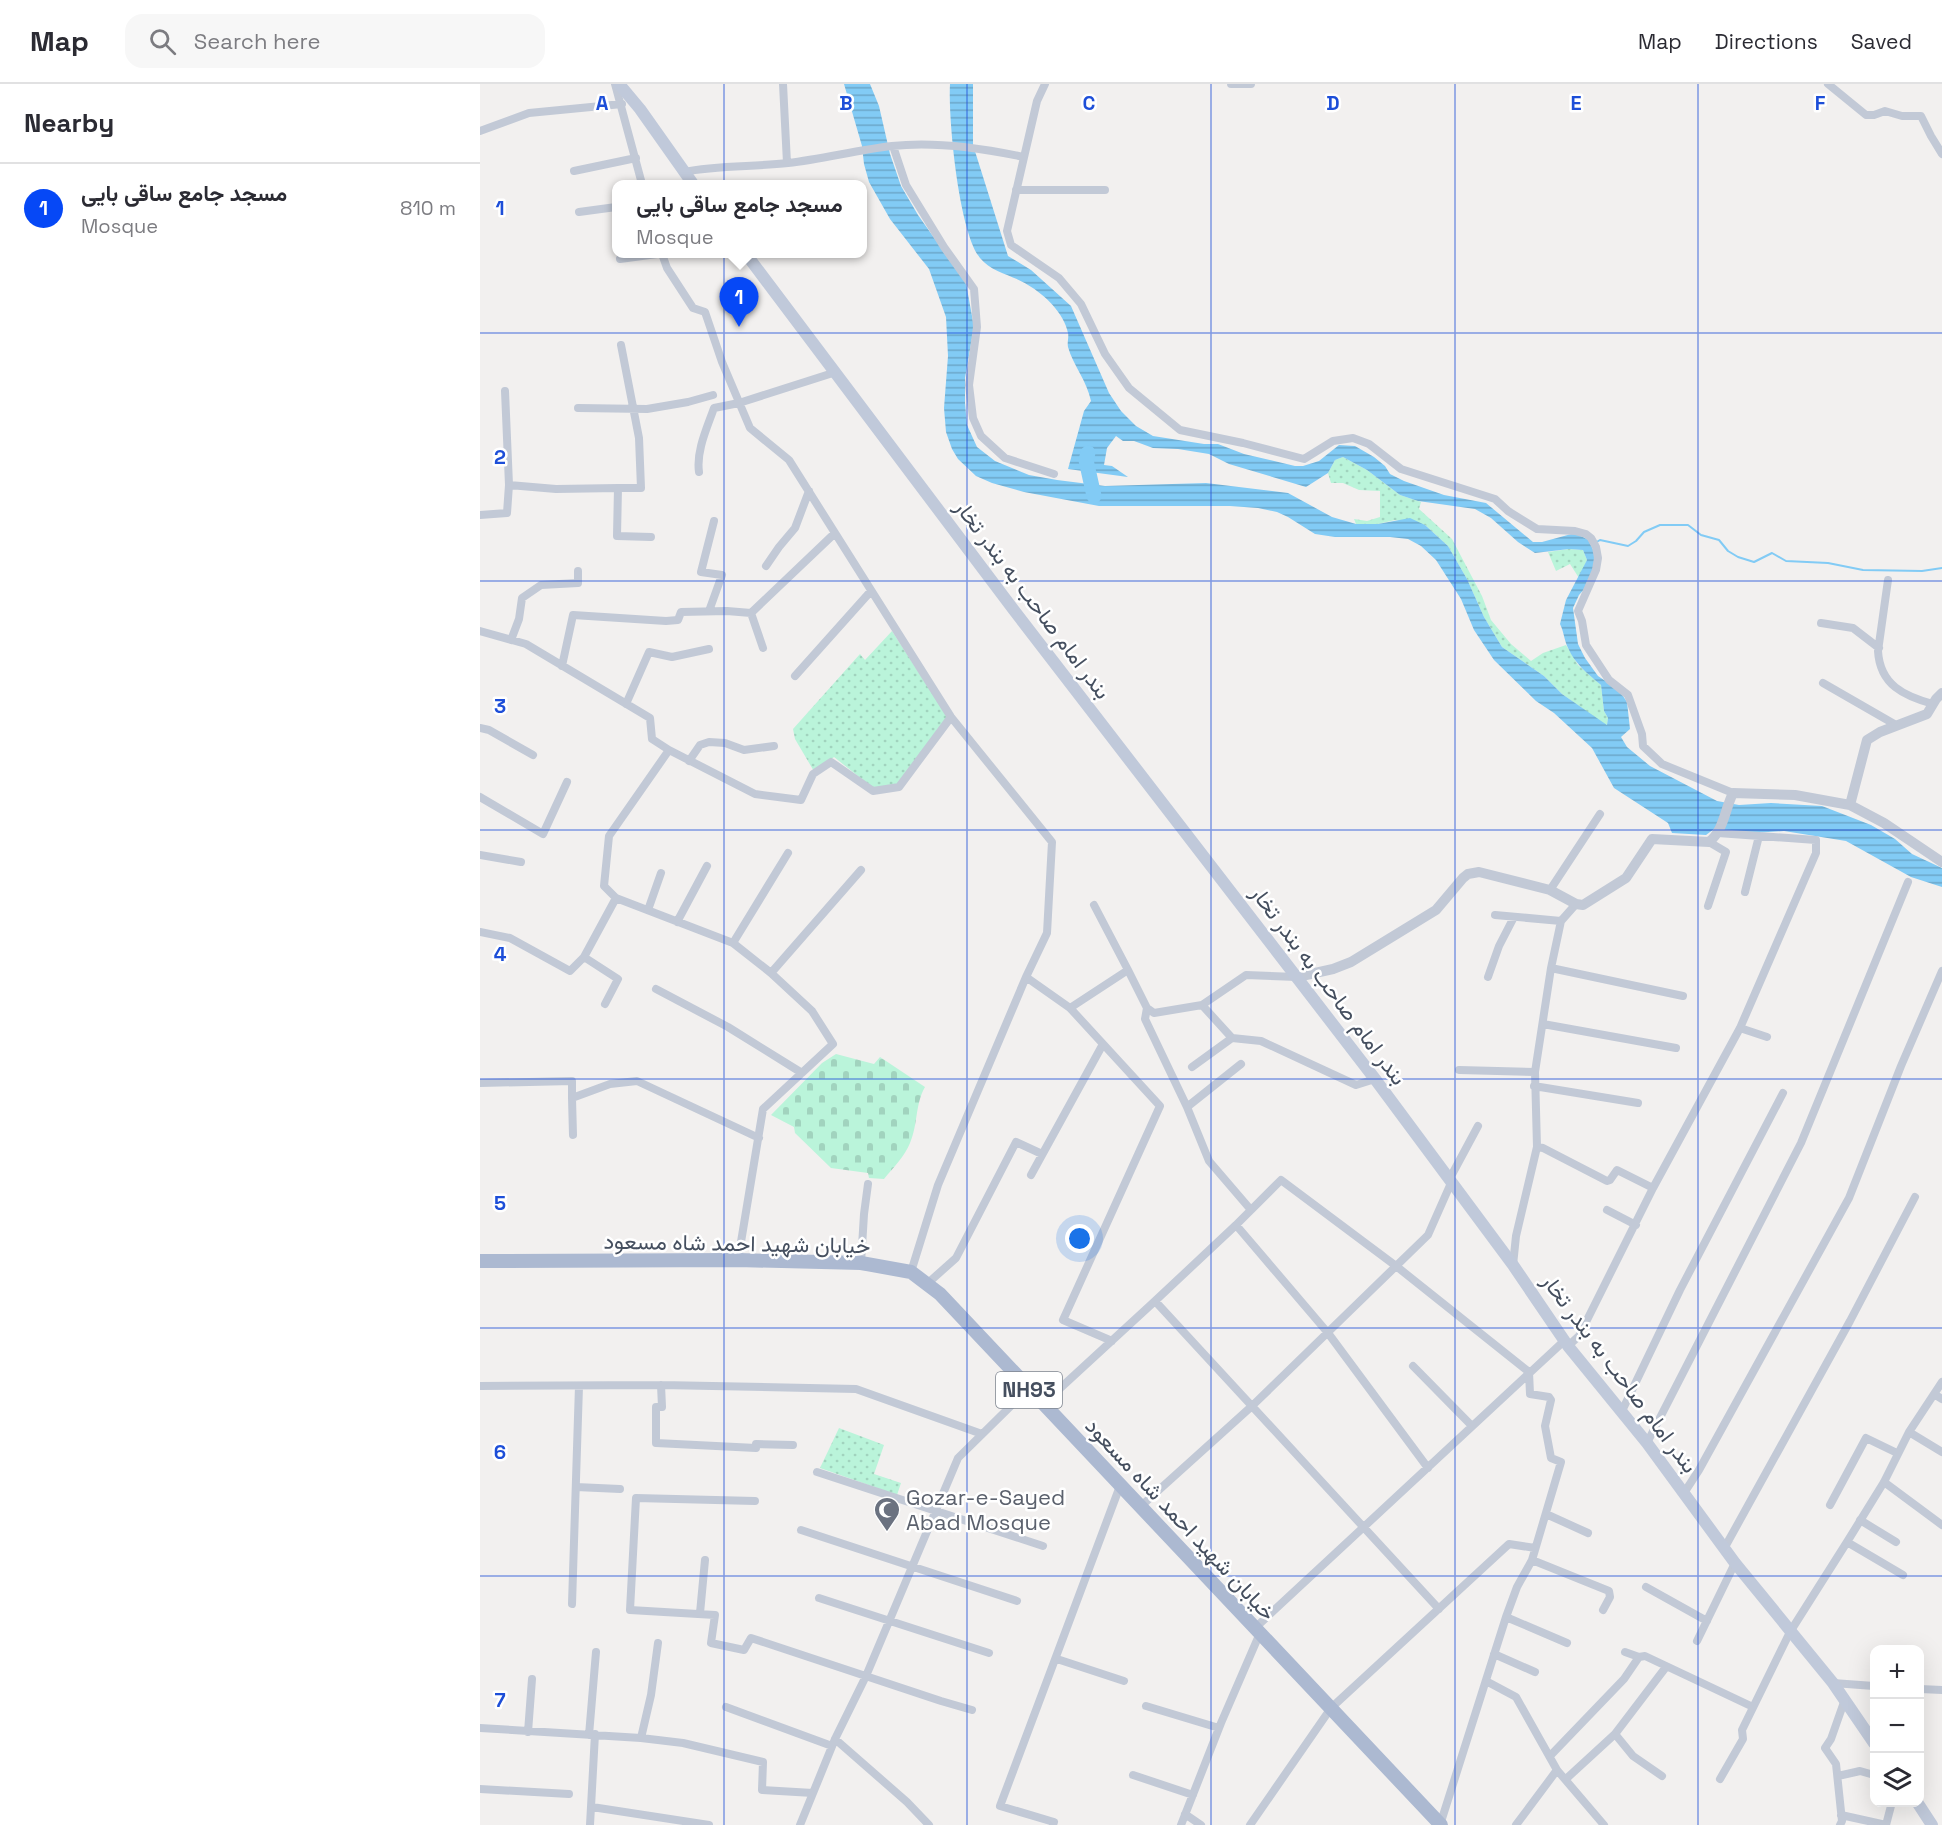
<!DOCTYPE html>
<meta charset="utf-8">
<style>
body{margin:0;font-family:"Space Grotesk",Vazirmatn,sans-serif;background:#f7f7f7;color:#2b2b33}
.controls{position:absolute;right:18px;bottom:18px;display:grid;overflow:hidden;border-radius:12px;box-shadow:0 6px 24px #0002}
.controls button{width:54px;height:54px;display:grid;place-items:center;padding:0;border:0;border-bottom:2px solid #e1e1e2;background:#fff;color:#2b2b33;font:30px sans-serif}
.you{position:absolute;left:600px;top:1155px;width:21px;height:21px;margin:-15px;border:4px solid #fff;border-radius:50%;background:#1a73e8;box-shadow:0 0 0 9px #1a73e833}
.badge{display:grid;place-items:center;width:39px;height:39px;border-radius:50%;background:#0648f6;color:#fff;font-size:20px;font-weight:700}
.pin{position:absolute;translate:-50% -50px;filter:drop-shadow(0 2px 3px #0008)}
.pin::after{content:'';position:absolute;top:32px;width:21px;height:18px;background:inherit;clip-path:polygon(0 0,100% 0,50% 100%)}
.popup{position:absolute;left:132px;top:96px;width:255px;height:78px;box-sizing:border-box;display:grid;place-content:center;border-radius:12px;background:#fff;filter:drop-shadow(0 2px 4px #0005);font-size:20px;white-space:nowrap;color:#7c7c81}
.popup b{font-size:22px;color:#2b2b33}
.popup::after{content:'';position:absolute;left:50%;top:100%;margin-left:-12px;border:12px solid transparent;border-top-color:#fff}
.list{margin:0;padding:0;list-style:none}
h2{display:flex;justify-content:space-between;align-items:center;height:78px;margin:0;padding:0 24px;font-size:26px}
h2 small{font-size:20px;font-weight:400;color:#7c7c81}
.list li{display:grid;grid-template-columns:39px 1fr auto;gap:18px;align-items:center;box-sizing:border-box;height:90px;padding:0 24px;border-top:2px solid #e1e1e2}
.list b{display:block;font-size:22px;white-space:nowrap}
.list p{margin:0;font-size:20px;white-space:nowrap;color:#7c7c81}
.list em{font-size:20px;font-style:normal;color:#7c7c81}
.icon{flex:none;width:33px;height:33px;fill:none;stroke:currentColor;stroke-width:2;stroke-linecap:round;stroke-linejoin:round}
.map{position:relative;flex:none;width:1462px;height:1741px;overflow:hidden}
header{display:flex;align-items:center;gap:36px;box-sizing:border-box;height:84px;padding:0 30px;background:#fff;border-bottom:2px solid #e1e1e2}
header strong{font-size:28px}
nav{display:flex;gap:33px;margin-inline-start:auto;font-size:21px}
.search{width:420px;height:54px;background:#f7f7f7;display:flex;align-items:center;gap:15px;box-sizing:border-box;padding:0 21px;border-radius:18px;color:#7c7c81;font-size:22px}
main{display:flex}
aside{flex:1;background:#fff}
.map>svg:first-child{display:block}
.grass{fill:url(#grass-dots)}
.cemetery{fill:url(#cemetery-stones)}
.water{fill:url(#water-rules)}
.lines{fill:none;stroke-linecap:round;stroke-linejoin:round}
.stream{stroke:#82cbf5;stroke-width:2}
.river{stroke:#82cbf5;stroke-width:15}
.minor{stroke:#c2c9d6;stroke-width:8}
.tertiary{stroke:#c2c9d6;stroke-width:10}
.secondary{stroke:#c0c9da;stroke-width:12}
.primary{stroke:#acb9d1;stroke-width:14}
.grid{fill:none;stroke:#1d4ed8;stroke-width:1.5;stroke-opacity:0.55}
.labels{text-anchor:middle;stroke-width:5;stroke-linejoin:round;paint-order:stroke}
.shield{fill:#fff;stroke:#7d848f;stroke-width:1.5}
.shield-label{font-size:21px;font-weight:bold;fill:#454f5f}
.street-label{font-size:22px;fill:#454f5f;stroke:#fff}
.worship-label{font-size:22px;fill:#5b616d;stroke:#fff;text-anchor:start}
.grid-label{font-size:20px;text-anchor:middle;font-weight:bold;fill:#1d4ed8;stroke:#fff;stroke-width:5;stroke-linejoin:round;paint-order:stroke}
</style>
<header>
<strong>Map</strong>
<div class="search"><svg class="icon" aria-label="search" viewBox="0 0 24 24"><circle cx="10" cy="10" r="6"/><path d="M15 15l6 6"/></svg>Search here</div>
<nav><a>Map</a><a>Directions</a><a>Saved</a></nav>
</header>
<main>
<aside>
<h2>Nearby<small></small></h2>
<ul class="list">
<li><span class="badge">1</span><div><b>مسجد جامع ساقی بایی</b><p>Mosque</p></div><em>810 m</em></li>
</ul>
</aside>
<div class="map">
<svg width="1462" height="1741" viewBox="0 0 1462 1741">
<defs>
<pattern id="grass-dots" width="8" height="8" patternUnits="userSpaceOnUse" patternTransform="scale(1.5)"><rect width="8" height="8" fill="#baf4da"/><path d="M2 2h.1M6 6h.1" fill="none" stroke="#a1d3be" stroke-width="1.8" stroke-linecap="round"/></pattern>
<pattern id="cemetery-stones" width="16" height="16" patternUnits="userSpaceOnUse" patternTransform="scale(1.5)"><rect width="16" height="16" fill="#baf4da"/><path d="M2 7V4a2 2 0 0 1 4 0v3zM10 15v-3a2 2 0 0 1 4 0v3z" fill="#a1d3be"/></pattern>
<pattern id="water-rules" width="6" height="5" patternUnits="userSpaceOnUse" patternTransform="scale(1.5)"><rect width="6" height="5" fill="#82cbf5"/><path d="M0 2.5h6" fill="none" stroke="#6ca7ca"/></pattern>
</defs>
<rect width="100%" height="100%" fill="#f2f0ef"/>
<path class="grass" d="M863 373 887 386 920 411 941 418 939 425 972 455 1002 512 1011 536 1031 560 1051 577 1063 569 1086 561 1098 581 1121 601 1124 627 1128 634 1127 642 1082 610 1064 592 1022 563 1004 533 987 495 968 462 945 441 915 436 898 440H876L874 435 887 437 900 433V407L879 406 863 399H851L848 389 855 376Z
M1089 465 1103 466 1107 476 1099 494 1090 480 1076 487 1068 468Z
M412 547 468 634 419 700 393 704 354 673 335 689 315 655 313 645 380 570 385 576Z
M359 1344 404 1361 394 1390 421 1399 417 1411 340 1384Z"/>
<path class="cemetery" d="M356 970 394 980 400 973 445 1003C435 1020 438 1041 430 1059 425 1072 413 1084 404 1095L389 1094 388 1089 351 1084 315 1049 314 1043 291 1031 342 979Z"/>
<path class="water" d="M364 0H390L399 22 410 70 421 102 438 131 486 199 494 243 485 294V319L487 341 497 363 515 377 549 391 577 396 625 402 726 399 808 409 852 433 876 440H898L930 434 945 441 968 462 987 495 1004 533 1022 563 1064 592 1082 610 1127 641 1128 634 1124 627 1121 601C1108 590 1095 580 1088 564 1084 556 1084 548 1080 540L1086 516 1107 476 1103 466 1089 465 1055 469 1038 458 1011 434 995 425 938 417 920 411 887 386 863 373 855 376 848 389 826 403 749 380 729 370 698 365 673 364 654 357H643L636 352 627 364 624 381 632 382 648 393 588 385 604 327 611 317C607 297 593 281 588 263 587 258 589 253 588 249 584 229 565 211 548 201 533 191 512 189 500 174 479 148 468 35 470 0H493V61L528 172 551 186 591 222 629 309 641 327 656 342 673 352 724 360H738L764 370 815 382H823L839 377 859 361 875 362 894 373 905 382 910 390 924 397 964 411 1006 419 1053 458H1062L1095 449 1109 456 1116 473 1108 501 1099 511 1093 524 1098 560 1105 574 1118 592 1139 606 1147 618 1150 645 1141 653 1147 663 1170 682 1237 717 1259 721 1291 719 1342 722 1391 741 1415 755 1432 770 1462 784V803L1431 793 1366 757 1304 747 1256 750 1234 745 1226 751 1192 749 1188 739 1134 704 1112 664 1074 629 1056 617 1014 576 994 546 981 515 956 476 941 462 928 455 910 453H855L835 450 808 433 797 428 778 424 750 422H619L544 408 512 399 496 392 478 375 472 365 466 348 464 324 468 272 466 233 449 185 410 135 389 98 384 80 382 62Z"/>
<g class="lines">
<path class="stream" d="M1115 459 1120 456 1148 462 1156 457 1164 448 1180 441H1208L1221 451 1239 456 1248 467 1258 473 1274 478 1292 469 1306 477 1348 479 1383 486 1442 487 1462 484"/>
<path class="river" d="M608 369 606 376 614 412"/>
<path class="minor" d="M135 0 162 100
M303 0 307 79
M565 0 557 17 527 147 531 161 579 194 601 220 625 270 649 304 700 346 763 359 824 375 853 357 873 354 889 360 921 385 1015 415 1028 427 1057 445 1095 447 1106 450 1111 454 1116 463 1118 474 1116 486 1098 527 1102 537 1106 561 1129 596 1148 611 1162 650 1163 662 1182 680 1253 709
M751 0H771
M1348 0 1386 31H1394L1405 27 1422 32H1441L1451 52 1462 70
M0 47 49 29 142 20
M413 62 426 101 464 163 494 205 497 243 489 301 493 334 501 352 525 374 574 390
M94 87 156 74
M203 88C238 81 273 83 308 79 343 75 377 66 412 62 455 57 502 64 544 73
M536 106H625
M99 128 136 123
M182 170 187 184 213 224 225 228 242 278 270 344 309 376 471 633 572 758 567 849 546 893 590 924 648 886 667 924 665 935 707 1023 729 1077 771 1126
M140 175 177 170
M98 324 167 325 208 318 233 311
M219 388C216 367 227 344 234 324L259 319 356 288
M29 401 76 405 138 404 137 452 171 453
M138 404H161L159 354 141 261
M0 431 27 429 29 401 25 307
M286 482 299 463 315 444 329 407
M1408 496 1398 567C1400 601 1424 612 1453 620
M229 527 242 491 221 488 234 437
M271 529 283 564
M1341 539 1373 544 1399 564
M0 547 46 560 170 634 172 655 189 666
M31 556 39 535 42 514 61 501 98 499V487
M82 582 93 531 186 537 198 536 201 528 247 527 271 529 355 449
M315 592 391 507
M1343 599 1416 641
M146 620 169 568 192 573 229 565
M0 644 9 646 53 671
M209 677 220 661 229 658 245 659 264 666 294 662
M0 713 63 750 87 698
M0 771 41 778
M1070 806 1120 730
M1265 808 1279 752
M136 814 124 802 129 752 189 666 275 710 321 716 333 690 351 678 393 707 419 703 471 633
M614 821 648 886
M1228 822 1246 768 1229 758
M168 826 181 789
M1015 831 1081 837
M197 838 227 782
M0 848 30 854 90 887 104 873 136 814 253 859 291 889 332 927 353 960 283 1025 258 1176
M253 859 308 769
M104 873 138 895 125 920
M1071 884 1203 912
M291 889 381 786
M1008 893 1019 862 1034 833
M176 905 248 943 322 989
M722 921 752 954
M590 924 680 1022 583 1236 632 1257
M667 924 674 929 722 921 766 891 817 893
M1063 940 1196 964
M1260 944 1287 953
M712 983 752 954 781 957 876 1001 895 995
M979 986 1055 988
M0 999 92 997V1014L130 1000 157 997 279 1054
M1054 1002 1158 1019
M92 1014 93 1051
M707 1023 761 980
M1057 1063 1063 1064 1127 1097 1130 1096 1137 1086 1173 1104
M551 1091 623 960
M969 1096 998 1042
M1127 1126 1156 1141
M381 1179 384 1130 388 1100
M1033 1181 1036 1152 1057 1063 1055 988 1071 884 1081 837 1096 820
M431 1188 458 1101 546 893
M448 1199 476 1174 536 1058 562 1070
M675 1217 756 1141
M1088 1262 1099 1252 1173 1104 1260 944 1336 769V756L1238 749
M933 1282 991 1341
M181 1301 182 1323H176V1359L276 1364V1360L313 1361
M0 1302 181 1301 376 1305 502 1350
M1454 1310 1462 1315
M563 1320 675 1217 959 1525
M1141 1329 1200 1206 1303 1009
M1429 1348 1462 1368
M1167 1359 1321 1059 1428 798
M948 1384 848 1249 756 1141 801 1096 916 1182 1049 1288 1050 1310 1069 1313 1071 1316 1065 1342 1071 1374 1081 1378 1052 1476 1037 1503 1026 1533 960 1741
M337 1388 563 1462
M1404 1398 1462 1441
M96 1403 140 1405
M1204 1409 1219 1386 1369 1114 1421 982 1462 887
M275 1417 156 1414 150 1526 235 1531 231 1559 264 1566 271 1554 461 1617 492 1626
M1350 1421 1386 1354 1417 1369
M660 1423 772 1322 948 1151 971 1099
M1066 1430 1108 1449
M1380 1436 1416 1458
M321 1446 537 1517
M1367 1458 1423 1491
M1245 1463 1370 1237 1435 1113
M1052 1476 1129 1507 1130 1513 1123 1526
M1166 1503 1227 1537
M339 1514 509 1569
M92 1520 99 1302
M220 1529 225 1476
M1026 1533 1087 1559
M775 1544 1084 1257
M1217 1557 1255 1479
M1145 1568 1159 1573 1165 1572 1273 1623
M1014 1570 1055 1588
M577 1575 644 1597
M1006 1597 1036 1613 1077 1686 1124 1741
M1353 1599 1394 1602
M1440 1605 1462 1606
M666 1622 739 1644
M246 1623 352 1662
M0 1644 161 1654 203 1659 283 1678 282 1706 333 1709
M48 1648 52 1595
M1135 1650 1153 1672 1182 1692
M109 1651 116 1568
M161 1654 171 1611 178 1559
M355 1655 427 1718 449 1741
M1070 1672 1144 1595 1159 1573
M653 1691 713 1711
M1358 1692 1380 1687 1394 1691
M1086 1695 1135 1650 1186 1583
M1240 1695 1263 1655 1262 1646 1310 1548 1367 1458 1404 1398 1429 1348 1462 1298
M0 1705 89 1710
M112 1723 229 1741
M705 1730 721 1741
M1361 1731 1406 1741
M110 1741 115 1650
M320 1741 355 1655 386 1592 478 1374 548 1305
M573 1741 574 1738 520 1722 640 1402
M701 1741 741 1639 780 1549
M770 1741 851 1624 1029 1460 1055 1464
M1036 1741 1077 1686
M1360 1741 1362 1737 1356 1680 1345 1664 1351 1655 1364 1618
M1406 1741 1412 1718"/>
<path class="tertiary" d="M1370 721 1404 739 1462 778
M817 893 853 885 871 878 956 826 983 794 988 790 999 788 1070 806 1096 820 1103 821 1146 794 1172 755 1229 758C1244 746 1245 725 1253 709L1315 711 1370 721 1387 656 1400 648 1447 630 1456 615 1462 609"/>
<path class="secondary" d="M139 0 160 25 213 100
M266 170 533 525 895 995 1033 1181 1088 1262 1167 1359 1255 1479 1353 1599 1394 1659
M1437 1718 1452 1741"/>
<path class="primary" d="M0 1177 258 1176 381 1179 431 1188 460 1210 961 1741"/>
</g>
<path class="grid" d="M244 0V1741M487 0V1741M731 0V1741M975 0V1741M1218 0V1741M0 249H1462M0 497H1462M0 746H1462M0 995H1462M0 1244H1462M0 1492H1462"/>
<defs>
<symbol id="mosque-pin" viewBox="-11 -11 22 30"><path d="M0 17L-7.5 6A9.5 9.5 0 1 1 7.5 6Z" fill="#6b7280" stroke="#fff"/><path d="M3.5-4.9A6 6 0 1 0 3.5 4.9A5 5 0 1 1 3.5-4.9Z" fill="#fff"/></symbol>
</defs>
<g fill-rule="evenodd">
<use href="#mosque-pin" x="392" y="1411" width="30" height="40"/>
</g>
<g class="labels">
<rect class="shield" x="516" y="1288" width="66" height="36" rx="4.5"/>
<g class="shield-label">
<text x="549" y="1313">NH93</text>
</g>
<g class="street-label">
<text transform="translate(553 515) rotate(53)" y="8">بندر امام صاحب به بندر تخار</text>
<text transform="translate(849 901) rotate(53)" y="8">بندر امام صاحب به بندر تخار</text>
<text transform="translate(257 1159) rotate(1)" y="8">خیابان شهید احمد شاه مسعود</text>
<text transform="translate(1140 1289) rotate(53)" y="8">بندر امام صاحب به بندر تخار</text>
<text transform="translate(701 1435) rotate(47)" y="8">خیابان شهید احمد شاه مسعود</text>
</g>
<g class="worship-label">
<text x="426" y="1421">Gozar-e-Sayed<tspan x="426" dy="25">Abad Mosque</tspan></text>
</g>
</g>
<g class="grid-label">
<text x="122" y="26">A</text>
<text x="366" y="26">B</text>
<text x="609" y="26">C</text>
<text x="853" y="26">D</text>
<text x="1096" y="26">E</text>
<text x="1340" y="26">F</text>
<text x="20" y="131">1</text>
<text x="20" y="380">2</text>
<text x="20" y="629">3</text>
<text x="20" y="877">4</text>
<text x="20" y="1126">5</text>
<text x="20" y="1375">6</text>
<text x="20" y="1623">7</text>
</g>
</svg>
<div class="controls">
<button>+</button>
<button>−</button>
<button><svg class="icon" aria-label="layers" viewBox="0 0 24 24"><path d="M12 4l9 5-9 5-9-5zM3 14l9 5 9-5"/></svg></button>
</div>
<div class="you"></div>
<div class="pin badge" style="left:259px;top:243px">1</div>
<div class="popup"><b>مسجد جامع ساقی بایی</b>Mosque</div>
</div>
</main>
